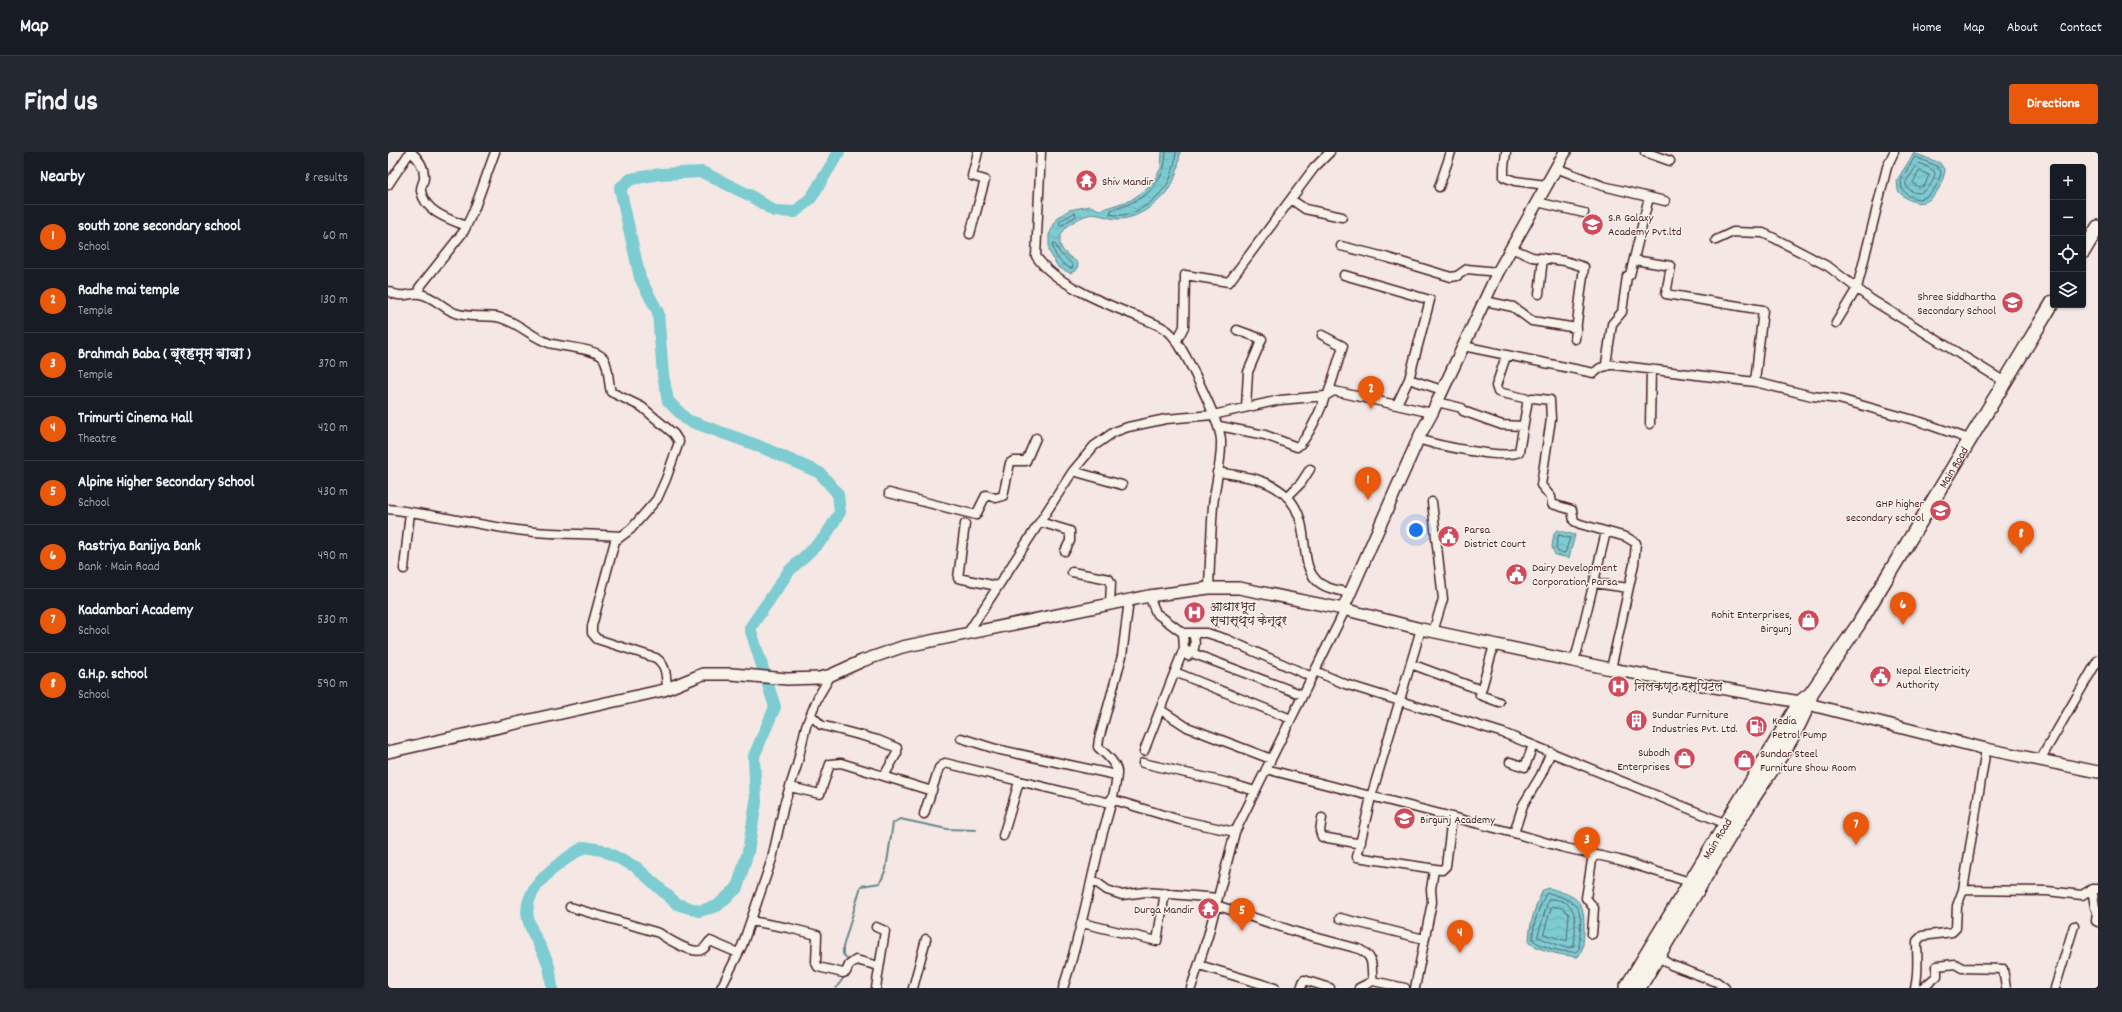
<!DOCTYPE html>
<meta charset="utf-8">
<style>
body{margin:0;font-family:Dekko,"Playpen Sans Deva",sans-serif;background:#242831;color:#f1f3f6}
.controls{position:absolute;right:12px;top:12px;display:grid;overflow:hidden;border-radius:4px;box-shadow:0 1px 3px #0004}
.controls button{width:36px;height:36px;display:grid;place-items:center;padding:0;border:0;border-bottom:1px solid #363941;background:#171b24;color:#f1f3f6;font:20px sans-serif}
.you{position:absolute;left:1028px;top:378px;width:14px;height:14px;margin:-10px;border:3px solid #fff;border-radius:50%;background:#1a73e8;box-shadow:0 0 0 6px #1a73e833}
.badge{display:grid;place-items:center;width:26px;height:26px;border-radius:50%;background:#ea580c;color:#fff;font-size:13px;font-weight:700}
.pin{position:absolute;translate:-50% -33px;filter:drop-shadow(0 1px 2px #0008)}
.pin::after{content:'';position:absolute;top:21px;width:14px;height:12px;background:inherit;clip-path:polygon(0 0,100% 0,50% 100%)}
.list{margin:0;padding:0;list-style:none}
h2{display:flex;justify-content:space-between;align-items:center;height:52px;margin:0;padding:0 16px;font-size:17px}
h2 small{font-size:13px;font-weight:400;color:#9ea1a6}
.list li{display:grid;grid-template-columns:26px 1fr auto;gap:12px;align-items:center;box-sizing:border-box;height:64px;padding:0 16px;border-top:1px solid #363941}
.list b{display:block;font-size:15px;white-space:nowrap}
.list p{margin:0;font-size:13px;white-space:nowrap;color:#9ea1a6}
.list em{font-size:13px;font-style:normal;color:#9ea1a6}
.icon{flex:none;width:22px;height:22px;fill:none;stroke:currentColor;stroke-width:2;stroke-linecap:round;stroke-linejoin:round}
.map{position:relative;flex:none;width:1710px;height:836px;overflow:hidden;border-radius:4px}
header{display:flex;align-items:center;gap:24px;box-sizing:border-box;height:56px;padding:0 20px;background:#171b24;border-bottom:1px solid #363941}
header strong{font-size:19px}
nav{display:flex;gap:22px;margin-inline-start:auto;font-size:14px}
.intro{display:flex;align-items:center;justify-content:space-between;box-sizing:border-box;height:96px;padding:0 24px}
h1{margin:0;font-size:28px}
.button{padding:10px 18px;border-radius:4px;background:#ea580c;color:#fff;font-size:14px;font-weight:700}
main{display:flex;gap:24px;padding:0 24px}
aside{flex:1;background:#171b24;border-radius:4px;box-shadow:0 1px 3px #0004}
.map>svg:first-child{display:block}
.water{fill:url(#water-waves);stroke:#67878f}
.lines{fill:none;stroke-linecap:round;stroke-linejoin:round}
.shore{stroke:#5e646e;stroke-width:1}
.stream{stroke:#67878f;stroke-width:2}
.river{stroke:#7bccd2;stroke-width:12}
.street-casing{stroke:#4a1f2b;stroke-width:11}
.secondary-casing{stroke:#4a1f2b;stroke-width:14}
.primary-casing{stroke:#4a1f2b;stroke-width:16}
.street{stroke:#f7f3e8;stroke-width:8}
.secondary{stroke:#f7f3e8;stroke-width:11}
.primary{stroke:#f7f3e8;stroke-width:13}
.labels{text-anchor:middle;stroke-width:3;stroke-linejoin:round;paint-order:stroke}
.poi-label{font-size:12px;fill:#4a1f2b;stroke:#f7f3e8;text-anchor:start}
.street-label{font-size:12px;fill:#4a1f2b;stroke:#f7f3e8}
</style>
<header>
<strong>Map</strong>
<nav><a>Home</a><a>Map</a><a>About</a><a>Contact</a></nav>
</header>
<div class="intro"><h1>Find us</h1><a class="button">Directions</a></div>
<main>
<aside>
<h2>Nearby<small>8 results</small></h2>
<ul class="list">
<li><span class="badge">1</span><div><b>south zone secondary school</b><p>School</p></div><em>60 m</em></li>
<li><span class="badge">2</span><div><b>Radhe mai temple</b><p>Temple</p></div><em>130 m</em></li>
<li><span class="badge">3</span><div><b>Brahmah Baba ( ब्रहम्म बाबा )</b><p>Temple</p></div><em>370 m</em></li>
<li><span class="badge">4</span><div><b>Trimurti Cinema Hall</b><p>Theatre</p></div><em>420 m</em></li>
<li><span class="badge">5</span><div><b>Alpine Higher Secondary School</b><p>School</p></div><em>430 m</em></li>
<li><span class="badge">6</span><div><b>Rastriya Banijya Bank</b><p>Bank · Main Road</p></div><em>490 m</em></li>
<li><span class="badge">7</span><div><b>Kadambari Academy</b><p>School</p></div><em>530 m</em></li>
<li><span class="badge">8</span><div><b>G.H.p. school</b><p>School</p></div><em>590 m</em></li>
</ul>
</aside>
<div class="map">
<svg width="1710" height="836" viewBox="0 0 1710 836">
<defs>
<pattern id="water-waves" width="16" height="10" patternUnits="userSpaceOnUse"><rect width="16" height="10" fill="#7bccd2"/><path d="M0 5q4-4 8 0t8 0" fill="none" stroke="#6cafb4"/></pattern>
</defs>
<rect width="100%" height="100%" fill="#f4e7e4"/>
<filter id="ink" filterUnits="userSpaceOnUse"><feTurbulence type="fractalNoise" baseFrequency=".025" numOctaves="2"/><feDisplacementMap in="SourceGraphic" scale="8" xChannelSelector="R" yChannelSelector="G"/><feConvolveMatrix kernelMatrix="1 2 1 2 8 2 1 2 1" color-interpolation-filters="sRGB"/></filter>
<g filter="url(#ink)">
<path class="water" d="M774 0H792C791 10 789 23 784 32 774 49 752 66 732 67 722 68 709 60 700 63 686 67 665 81 674 97 677 102 685 107 690 111L689 118 682 121 670 115 661 99V83L669 66 681 58 702 54 712 58 743 48 763 34 773 16Z
M1526 1 1552 11 1557 19C1551 47 1533 63 1510 39L1509 28Z
M1169 378 1187 383 1181 406 1167 403 1164 395 1166 381Z
M1161 736C1191 745 1197 748 1196 781 1195 790 1196 797 1190 805 1173 803 1156 800 1141 791 1141 773 1147 754 1155 738Z"/>
<g class="lines">
<path class="shore" d="M778 0C777 36 754 49 723 58L722 62C745 68 768 49 780 31 785 22 787 10 788 0
M1527 5 1549 14 1553 20C1549 42 1531 58 1514 37L1513 29Z
M1531 11 1545 18 1547 21C1545 35 1531 50 1518 34V30Z
M1532 19 1541 23 1537 33 1531 35 1525 31Z
M687 61 688 64 674 73H671L672 69Z
M667 91 671 100 685 113 684 116H682C672 111 665 103 665 92Z
M1171 383 1182 386 1177 401 1170 400 1168 395Z
M1161 741C1199 752 1193 762 1191 797L1188 800C1174 800 1156 797 1145 788 1144 773 1151 755 1158 742Z
M1161 747C1184 747 1188 759 1187 779 1187 784 1187 790 1185 795H1175L1150 785Z
M1164 754 1174 756 1181 762 1179 789 1156 782Z"/>
<path class="stream" d="M461 809 455 802V795L473 734 492 731 498 717 505 671 512 667 559 677 588 678
M448 836 457 824"/>
<path class="river" d="M164 836C163 829 163 822 161 815 157 799 145 786 141 770 130 737 173 709 196 695L214 698 248 715 289 752 311 759 329 754 349 736 360 700 368 650 366 604 387 555 362 476 401 419 437 385 452 360 450 342 432 321 371 294 299 268 280 249 275 223 270 160 252 126 232 36 243 27 272 22 314 20 363 44 386 59 407 60 423 46 451 0"/>
<defs>
<path id="street" d="M23 0C30 6 36 15 36 24 37 29 32 34 33 39 37 60 61 67 78 74
M653 0 648 104C666 132 720 153 751 165 760 169 773 173 781 180 794 191 832 270 833 288 834 309 827 333 825 354 823 381 822 408 821 436
M1118 0 1116 15V25L1127 29 1158 33
M1257 0 1282 9
M1168 16 1215 34 1277 49
M0 33 22 0
M1051 35 1063 0
M904 48 917 57 954 65
M1149 50 1196 61
M582 82 597 28 584 24 590 0
M1328 88 1345 80 1375 81 1386 86 1441 115 1484 148 1617 230
M953 94 997 105 1063 125 1069 124 1079 117 1110 120
M1123 96 1144 105 1177 109 1196 115 1187 187
M1246 108 1283 114 1278 142 1375 158 1367 230
M956 123 1042 148 1021 227 1009 252
M0 139C16 148 19 140 32 142 45 144 55 156 67 161 81 166 95 163 109 165 129 169 143 185 161 191 173 195 209 196 216 207 221 215 220 230 223 240L254 255 286 282 291 290 278 327 269 347 243 377 227 389 204 474V481L209 487 268 506C279 514 278 524 279 537
M32 142 31 136 76 79 86 58 107 0
M1151 142 1155 106
M1097 149 1125 155 1144 169 1189 176
M1448 171 1469 136 1499 15 1506 0
M849 178 874 187 860 220 858 255
M934 183 955 194 940 242
M788 190 796 175 797 123 841 130 926 16 942 0
M1075 194 1206 221 1212 216 1219 214 1218 212 1367 230 1424 244 1451 247 1533 270 1581 287
M1218 212 1224 172 1234 160 1239 124 1242 123 1261 45
M1021 227 1054 238
M1140 247 1145 246 1162 248 1163 267 1153 333 1163 345 1164 352 1184 358 1186 369 1192 372 1238 385 1248 391 1246 412 1223 517
M1049 250 1074 256 1075 259 1114 273 1135 274
M1262 272 1263 217
M831 274 877 283 909 295C919 288 934 256 937 244
M1030 287C1048 293 1116 308 1131 300L1140 247 1110 240 1108 234 1118 204
M685 319 734 333
M829 320C842 322 856 324 868 327 939 349 900 410 933 432 940 437 953 439 962 441
M501 341 588 363 598 343 608 346 615 344 622 311 625 309H638L648 286
M899 345 913 331 922 317
M1044 350 1055 447 1045 480
M0 357C44 362 86 372 129 378 164 383 198 381 233 384
M652 370 682 379V389L677 399
M577 372 570 426 609 434
M16 417 22 360
M684 420 721 427 723 431 722 452
M1206 431 1240 436
M761 444 768 461 795 481H819L838 487 924 525
M1033 477 983 645 969 705 1054 718 1058 714 1064 665
M579 482 685 319 706 294 726 280 740 275 778 267 825 263 892 248 937 244 946 239 1044 261
M1106 493 1092 543 1111 550
M796 496 804 501 915 543
M800 504C808 498 808 490 805 482
M1184 509 1189 500 1218 380
M1023 512 1093 538
M927 519 957 532 1115 581 1341 673
M787 520 903 567
M773 558 799 575 883 607
M423 563 433 573 490 588 509 596V601L496 624
M573 586 608 597 728 623
M756 599 796 496 795 481
M1652 608 1710 508
M1122 610 1137 615 1145 593
M755 611 841 631 867 639
M878 617 1126 681 1173 695 1231 708 1302 730
M402 635 432 642 442 612 453 611 544 639
M723 647 792 668 847 680
M536 662 551 616 557 611 722 651
M934 666 932 679 934 685 968 691 973 690
M1126 681 1135 653 1153 623 1163 600
M615 684 631 630
M704 727 719 738 734 743 758 740 830 746
M1704 737 1707 755 1710 761
M1575 738 1659 739 1694 743 1704 737H1710
M828 753 908 780 971 797C988 806 982 813 985 829
M182 755 271 781C279 787 304 802 313 798 317 797 319 792 322 789L350 801
M1709 760 1708 769 1710 770
M952 766 1036 787
M363 769 401 776 429 783 428 811 430 815 455 821 458 820 461 813 468 808 491 814
M694 771 769 789 777 741
M488 775 497 779 488 836
M1204 782 1206 756 1198 746 1205 702
M1266 802 1283 813 1329 830 1337 836
M811 813 887 836
M333 836 354 794 384 707 396 653 409 613 418 574 430 545 443 523
M525 836 538 787
M675 836C692 786 701 735 714 684 718 668 730 634 729 619 727 609 716 601 710 595L711 587 734 504 741 448
M803 836 820 784 847 680 957 458
M913 836 916 828 942 836
M971 836 985 829 1017 836
M1027 836 1044 750 1043 737 1046 718
M1527 836C1531 821 1529 805 1529 789L1534 784 1564 780 1568 776 1569 754 1575 738 1598 597
M1535 836 1549 824V814L1567 812 1574 816 1615 817 1618 836
M1667 836 1686 774"/>
<path id="secondary" d="M955 457 1032 283 1044 261 1110 120 1177 0
M0 600 276 538 315 522H344L399 527 431 526 443 523 474 509 514 495 761 444 821 436H851L955 457 1033 477 1223 517 1412 550 1598 597 1710 620"/>
<g id="primary">
<path d="M1695 100 1710 75"/>
<path id="s1" d="M1238 836 1412 550 1421 543"/>
<path id="s2" d="M1251 836C1288 775 1323 714 1360 654 1382 619 1413 579 1424 540L1470 473 1665 150"/>
</g>
</defs>
<use href="#street" class="street-casing"/>
<use href="#secondary" class="secondary-casing"/>
<use href="#primary" class="primary-casing"/>
<use href="#street" class="street"/>
<use href="#secondary" class="secondary"/>
<use href="#primary" class="primary"/>
</g>
</g>
<defs>
<symbol id="temple-disc" viewBox="-11 -11 22 22"><circle r="9.5" fill="#d1495b" stroke="#f7f3e8"/><path d="M0-6L5-2H3V0L6.5 2.5H4V6H1.5V3h-3V6H-4V2.5H-6.5L-3 0V-2H-5Z" fill="#fff"/></symbol>
<symbol id="school-disc" viewBox="-11 -11 22 22"><circle r="9.5" fill="#d1495b" stroke="#f7f3e8"/><path d="M0-5L7-2L0 1L-7-2ZM-4 1L0 2.5L4 1V4Q0 6-4 4Z" fill="#fff"/></symbol>
<symbol id="civic-disc" viewBox="-11 -11 22 22"><circle r="9.5" fill="#d1495b" stroke="#f7f3e8"/><path d="M-.6-6.5H3V-4.5H.6V-3L4-1V1h2V6H-6V1h2V-1L-.6-3ZM-1.2 2.5V6h2.4V2.5Z" fill="#fff"/></symbol>
<symbol id="hospital-disc" viewBox="-11 -11 22 22"><circle r="9.5" fill="#d1495b" stroke="#f7f3e8"/><path d="M-5-5h3v3.5h4V-5h3V5h-3V1.5h-4V5h-3Z" fill="#fff"/></symbol>
<symbol id="shop-disc" viewBox="-11 -11 22 22"><circle r="9.5" fill="#d1495b" stroke="#f7f3e8"/><path d="M-5-2.5h2.3a2.7 3.5 0 0 1 5.4 0H5L5.5 6h-11ZM-1.5-2.5h3a1.5 2.3 0 0 0-3 0Z" fill="#fff"/></symbol>
<symbol id="building-disc" viewBox="-11 -11 22 22"><circle r="9.5" fill="#d1495b" stroke="#f7f3e8"/><path d="M-4-6H4V6H1V3H-1V6H-4ZM-2.5-4.3h1.7v1.8h-1.7ZM.8-4.3h1.7v1.8H.8ZM-2.5-1h1.7V.8h-1.7ZM.8-1h1.7V.8H.8Z" fill="#fff"/></symbol>
<symbol id="fuel-disc" viewBox="-11 -11 22 22"><circle r="9.5" fill="#d1495b" stroke="#f7f3e8"/><path d="M-5.5-6h7V0h2V4h1.3V-2.5L3-4.5l.8-.8L6-3V5H2.5V1h-1V6h-7ZM-4.2-4.7v3.2H.2V-4.7Z" fill="#fff"/></symbol>
</defs>
<g fill-rule="evenodd">
<use href="#temple-disc" x="686" y="16" width="25" height="25"/>
<use href="#school-disc" x="1192" y="60" width="25" height="25"/>
<use href="#school-disc" x="1612" y="138" width="25" height="25"/>
<use href="#school-disc" x="1540" y="346" width="25" height="25"/>
<use href="#civic-disc" x="1048" y="372" width="25" height="25"/>
<use href="#civic-disc" x="1116" y="410" width="25" height="25"/>
<use href="#hospital-disc" x="794" y="448" width="25" height="25"/>
<use href="#shop-disc" x="1408" y="456" width="25" height="25"/>
<use href="#civic-disc" x="1480" y="512" width="25" height="25"/>
<use href="#hospital-disc" x="1218" y="522" width="25" height="25"/>
<use href="#building-disc" x="1236" y="556" width="25" height="25"/>
<use href="#fuel-disc" x="1356" y="562" width="25" height="25"/>
<use href="#shop-disc" x="1284" y="594" width="25" height="25"/>
<use href="#shop-disc" x="1344" y="596" width="25" height="25"/>
<use href="#school-disc" x="1004" y="654" width="25" height="25"/>
<use href="#temple-disc" x="808" y="744" width="25" height="25"/>
</g>
<g class="labels">
<g class="poi-label">
<text x="714" y="33">Shiv Mandir</text>
<text x="1220" y="69">S.R Galaxy<tspan x="1220" dy="14">Academy Pvt.ltd</tspan></text>
<text x="1608" y="148" text-anchor="end">Shree Siddhartha<tspan x="1608" dy="14">Secondary School</tspan></text>
<text x="1536" y="355" text-anchor="end">GHP higher<tspan x="1536" dy="14">secondary school</tspan></text>
<text x="1076" y="381">Parsa<tspan x="1076" dy="14">District Court</tspan></text>
<text x="1144" y="419">Dairy Development<tspan x="1144" dy="14">Corporation, Parsa</tspan></text>
<text x="822" y="458">आधारभूत<tspan x="822" dy="14">स्वास्थ्य केन्द्र</tspan></text>
<text x="1404" y="466" text-anchor="end">Rohit Enterprises,<tspan x="1404" dy="14">Birgunj</tspan></text>
<text x="1508" y="522">Nepal Electricity<tspan x="1508" dy="14">Authority</tspan></text>
<text x="1246" y="538">निलकण्ठ हस्पिटल</text>
<text x="1264" y="566">Sundar Furniture<tspan x="1264" dy="14">Industries Pvt. Ltd.</tspan></text>
<text x="1384" y="572">Kedia<tspan x="1384" dy="14">Petrol Pump</tspan></text>
<text x="1282" y="604" text-anchor="end">Subodh<tspan x="1282" dy="14">Enterprises</tspan></text>
<text x="1372" y="605">Sundar Steel<tspan x="1372" dy="14">Furniture Show Room</tspan></text>
<text x="1032" y="671">Birgunj Academy</text>
<text x="806" y="761" text-anchor="end">Durga Mandir</text>
</g>
<g class="street-label">
<text dy="4" stroke="none"><textPath href="#s2" startOffset="609">Main Road</textPath></text>
<text dy="4" stroke="none"><textPath href="#s1" startOffset="175">Main Road</textPath></text>
</g>
</g>
</svg>
<div class="controls">
<button>+</button>
<button>−</button>
<button><svg class="icon" aria-label="locate" viewBox="0 0 24 24"><circle cx="12" cy="12" r="6"/><path d="M12 2v4M12 18v4M2 12h4M18 12h4"/></svg></button>
<button><svg class="icon" aria-label="layers" viewBox="0 0 24 24"><path d="M12 4l9 5-9 5-9-5zM3 14l9 5 9-5"/></svg></button>
</div>
<div class="you"></div>
<div class="pin badge" style="left:980px;top:348px">1</div>
<div class="pin badge" style="left:983px;top:257px">2</div>
<div class="pin badge" style="left:1199px;top:708px">3</div>
<div class="pin badge" style="left:1072px;top:801px">4</div>
<div class="pin badge" style="left:854px;top:779px">5</div>
<div class="pin badge" style="left:1515px;top:473px">6</div>
<div class="pin badge" style="left:1468px;top:693px">7</div>
<div class="pin badge" style="left:1633px;top:402px">8</div>
</div>
</main>
